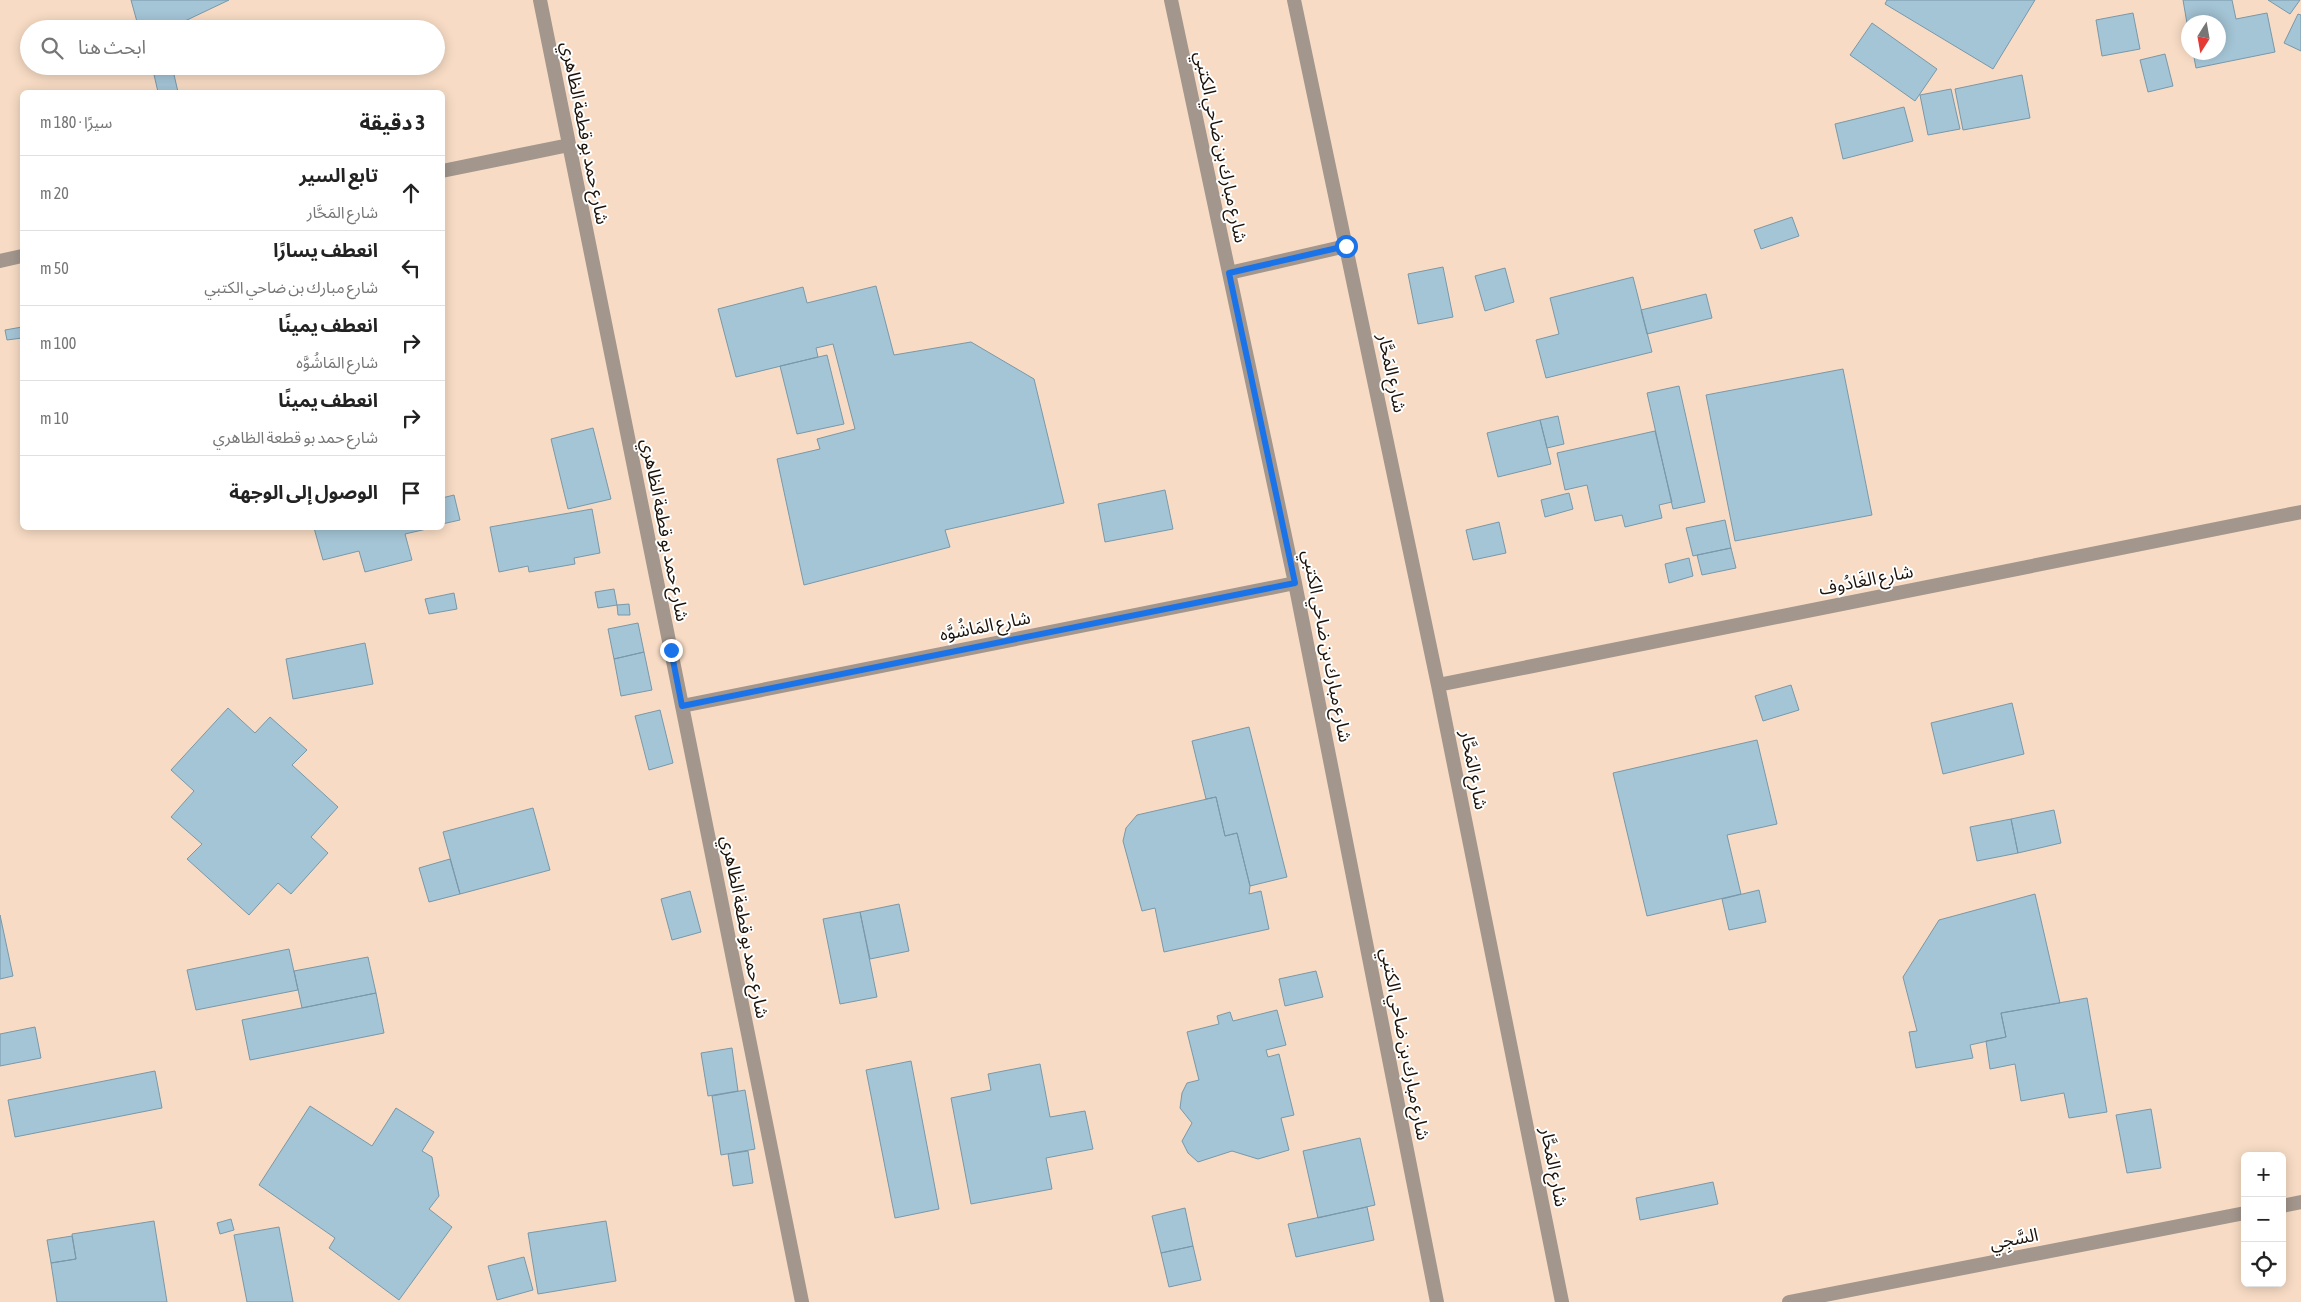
<!DOCTYPE html>
<html lang="ar">
<meta charset="utf-8">
<style>
body{margin:0;font-family:"Asap Condensed","Noto Sans Arabic",sans-serif;background:#f2f2f2;color:#222;direction:rtl}
.controls{position:absolute;right:15px;bottom:15px;display:grid;overflow:hidden;border-radius:8px;box-shadow:0 2px 12px #0003}
.controls button{width:45px;height:45px;display:grid;place-items:center;padding:0;border:0;border-bottom:1px solid #e0e0e0;background:#fff;color:#222;font:25px sans-serif}
.compass{position:absolute;left:2181px;top:15px;width:45px;height:45px;border-radius:50%;background:#fff;box-shadow:0 2px 12px #0003;rotate:191deg}
.stop{position:absolute;width:15px;height:15px;margin:-11px;border:4px solid #1a73e8;border-radius:50%;background:#fff}
.stop.end{background:#1a73e8;border-color:#fff;box-shadow:0 1px 5px #0008}
.list{margin:0;padding:0;list-style:none}
h2{display:flex;justify-content:space-between;align-items:center;height:65px;margin:0;padding:0 20px;font-size:21px}
h2 small{font-size:16px;font-weight:400;color:#767676}
.list li{display:grid;grid-template-columns:32px 1fr auto;gap:15px;align-items:center;box-sizing:border-box;height:75px;padding:0 20px;border-top:1px solid #e0e0e0}
.list b{display:block;font-size:19px;white-space:nowrap}
.list p{margin:0;font-size:16px;white-space:nowrap;color:#767676}
.list em{font-size:16px;font-style:normal;color:#767676}
.icon{flex:none;width:28px;height:28px;fill:none;stroke:currentColor;stroke-width:2;stroke-linecap:round;stroke-linejoin:round}
.map{position:relative;flex:none;width:2301px;height:1302px;overflow:hidden;direction:ltr}
.search{position:absolute;background:#fff;box-shadow:0 2px 12px #0003;left:20px;top:20px;width:425px;height:55px;display:flex;align-items:center;gap:12px;box-sizing:border-box;padding:0 18px;border-radius:28px;color:#767676;font-size:19px}
.panel{position:absolute;background:#fff;box-shadow:0 2px 12px #0003;left:20px;top:90px;width:425px;height:440px;border-radius:8px;direction:rtl}
.map>svg:first-child{display:block}
.building{fill:#a4c5d6;stroke:#7998a9}
.lines{fill:none;stroke-linecap:round;stroke-linejoin:round}
.minor{stroke:#a2968d;stroke-width:14}
.route{stroke:#1a73e8;stroke-width:6}
.labels{text-anchor:middle;stroke-width:4;stroke-linejoin:round;paint-order:stroke}
.street-label{font-size:18px;fill:#1b120a;stroke:#fff}
</style>
<div class="map">
<svg width="2301" height="1302" viewBox="0 0 2301 1302">
<rect width="100%" height="100%" fill="#f7dbc4"/>
<path class="building" d="M131 0H229L168 29H139Z
M1887 0H2035L1993 69 1885 4Z
M2183 0H2232L2236 19 2267 13 2275 52 2196 68 2193 52H2218V22H2188V29Z
M2268 0H2300L2290 14Z
M2133 13 2140 49 2102 56 2096 20Z
M2298 14 2301 15V51L2284 43Z
M1872 23 1937 69 1915 101 1850 55Z
M2165 54 2173 86 2148 92 2140 60Z
M152 66H172L178 92H158Z
M2022 75 2030 118 1963 130 1955 89Z
M1951 89 1960 129 1928 135 1920 95Z
M1904 107 1913 141 1843 159 1835 124Z
M1792 217 1799 236 1761 249 1754 230Z
M1443 267 1453 317 1418 324 1408 274Z
M1505 268 1514 302 1485 311 1475 276Z
M1633 277 1652 352 1546 378 1536 340 1559 334 1550 298Z
M876 286 894 355 971 342 1034 379 1064 503 945 530 950 547 804 585 777 459 820 449 817 439 855 429 833 344 816 348 818 357 736 377 718 309 803 287 807 303Z
M1706 294 1712 318 1647 334 1641 310Z
M22 327V338L7 340 5 330Z
M827 355 844 424 797 434 780 366Z
M1843 369 1872 515 1735 541 1706 395Z
M1679 386 1705 502 1673 509 1647 393Z
M1558 416 1564 444 1547 448 1540 420Z
M1540 420 1551 464 1498 477 1487 433Z
M593 428 611 499 568 509 551 439Z
M1655 431 1672 502 1659 505 1662 518 1625 527 1622 515 1595 521 1587 485 1565 490 1557 453Z
M1165 490 1173 529 1105 542 1098 504Z
M1569 493 1573 509 1545 517 1541 500Z
M454 495 460 520 442 524V498Z
M592 509 600 553 574 558 575 564 529 572 528 566 499 572 490 527Z
M1725 520 1731 548 1693 556 1686 528Z
M1499 522 1506 553 1473 560 1466 530Z
M314 528H431L405 534 412 560 365 572 359 551 323 560Z
M1731 548 1736 568 1702 575 1697 555Z
M1689 558 1693 576 1669 583 1665 564Z
M614 589 617 605 598 608 595 592Z
M454 593 457 609 429 614 425 599Z
M629 604 630 615H618L617 605Z
M638 623 644 652 614 659 608 629Z
M365 643 373 684 293 699 286 659Z
M644 652 652 690 621 696 614 659Z
M1791 685 1799 710 1763 721 1755 696Z
M2012 703 2024 754 1943 774 1931 723Z
M228 708 255 733 270 717 307 750 292 765 338 807 311 837 328 853 291 894 278 883 249 915 187 859 202 844 171 817 194 791 171 770Z
M660 710 673 763 649 770 635 716Z
M1249 727 1287 877 1250 886 1237 833 1225 836 1216 797 1206 799 1192 741Z
M1757 740 1777 824 1727 835 1741 894 1647 916 1613 773Z
M1216 797 1225 836 1237 833 1250 886 1249 894 1261 891 1269 929 1164 952 1155 908 1142 911 1123 841 1126 828 1137 815Z
M533 808 550 870 460 894 443 832Z
M2054 810 2061 843 2018 853 2011 819Z
M2011 819 2018 853 1977 861 1970 827Z
M450 859 460 894 429 902 419 868Z
M1759 890 1766 922 1729 930 1722 899Z
M690 891 701 932 672 940 661 899Z
M2035 894 2060 1003 2001 1013 2006 1037 1970 1045 1973 1058 1916 1068 1909 1032 1917 1031 1903 977 1939 920Z
M899 904 909 951 870 959 860 912Z
M860 912 877 997 840 1004 823 919Z
M0 915 13 976 0 979Z
M289 949 298 990 196 1010 187 970Z
M368 957 376 993 302 1008 294 971Z
M1316 971 1323 997 1285 1006 1279 979Z
M376 993 384 1033 250 1060 242 1020Z
M2087 998 2107 1112 2069 1118 2064 1093 2021 1101 2015 1064 1990 1069 1986 1041 2006 1037 2001 1013Z
M1277 1010 1286 1045 1266 1050 1268 1057 1279 1054 1294 1115 1281 1118 1289 1150 1258 1159 1232 1151 1198 1162 1188 1153 1182 1141 1192 1123 1180 1108 1182 1093 1187 1083 1199 1080 1187 1032 1219 1024 1217 1016 1230 1012 1233 1021Z
M35 1027 41 1058 0 1066V1034Z
M732 1048 738 1091 708 1096 701 1053Z
M911 1061 939 1209 895 1218 866 1070Z
M1040 1064 1050 1117 1085 1111 1093 1149 1046 1158 1052 1189 971 1204 951 1098 991 1090 988 1074Z
M155 1071 162 1108 15 1137 8 1100Z
M745 1090 755 1149 721 1155 712 1096Z
M310 1106 372 1146 396 1108 434 1132 422 1151 432 1157 439 1196 429 1209 452 1227 399 1300 329 1248 335 1238 259 1185Z
M2151 1109 2161 1168 2127 1173 2116 1115Z
M1360 1138 1375 1205 1318 1218 1303 1151Z
M748 1151 753 1183 733 1186 728 1154Z
M1713 1182 1718 1204 1640 1220 1636 1198Z
M1367 1207 1374 1240 1296 1257 1288 1224Z
M1185 1208 1193 1246 1161 1253 1152 1216Z
M231 1219 234 1230 220 1234 217 1223Z
M154 1221 167 1302H57L51 1263 76 1259 72 1234Z
M606 1221 616 1281 538 1294 528 1233Z
M279 1227 293 1302H247L234 1235Z
M72 1236 76 1259 51 1263 47 1240Z
M1193 1246 1201 1280 1169 1287 1161 1253Z
M524 1257 533 1290 497 1300 488 1266Z"/>
<g class="lines">
<path class="minor" d="M540 0 802 1302
M1171 0 1295 583 1437 1302
M1294 0 1438 685 1562 1302
M442 171 569 145
M0 261 22 256
M1229 273 1346 246
M1438 685 2301 512
M682 706 1295 583
M2282 1206 2301 1202
M1789 1302 2245 1213"/>
</g>
<g class="lines">
<path class="route" d="M671 650 682 706 1295 583 1229 273 1346 246"/>
</g>
<g class="labels">
<g class="street-label">
<text transform="translate(585 133) rotate(79)" y="6">شارع حمد بو قطعة الظاهري</text>
<text transform="translate(1221 147) rotate(78)" y="6">شارع مبارك بن ضاحي الكتبي</text>
<text transform="translate(1392 373) rotate(78)" y="6">شارع المَحَّار</text>
<text transform="translate(665 530) rotate(79)" y="6">شارع حمد بو قطعة الظاهري</text>
<text transform="translate(1866 580) rotate(-11)" y="6">شارع الغَادُوف</text>
<text transform="translate(985 626) rotate(-11)" y="6">شارع المَاشُوَّه</text>
<text transform="translate(1327 646) rotate(79)" y="6">شارع مبارك بن ضاحي الكتبي</text>
<text transform="translate(1474 770) rotate(79)" y="6">شارع المَحَّار</text>
<text transform="translate(745 927) rotate(79)" y="6">شارع حمد بو قطعة الظاهري</text>
<text transform="translate(1405 1044) rotate(79)" y="6">شارع مبارك بن ضاحي الكتبي</text>
<text transform="translate(1554 1167) rotate(79)" y="6">شارع المَحَّار</text>
<text transform="translate(2014 1239) rotate(-11)" y="6">السَّجِي</text>
</g>
</g>
</svg>
<div class="controls">
<button>+</button>
<button>−</button>
<button><svg class="icon" aria-label="locate" viewBox="0 0 24 24"><circle cx="12" cy="12" r="6"/><path d="M12 2v4M12 18v4M2 12h4M18 12h4"/></svg></button>
</div>
<svg class="compass" viewBox="-18 -18 36 36"><path d="M0-13l5 13h-10z" fill="#e53935"/><path d="M0 13l5-13h-10z" fill="#767676"/></svg>
<div class="stop" style="left:1346px;top:246px"></div>
<div class="stop end" style="left:671px;top:650px"></div>
<div class="search"><svg class="icon" aria-label="search" viewBox="0 0 24 24"><circle cx="10" cy="10" r="6"/><path d="M15 15l6 6"/></svg>ابحث هنا</div>
<section class="panel">
<h2>3 دقيقة<small>سيرًا · 180 m</small></h2>
<ul class="list">
<li><svg class="icon" aria-label="ahead" viewBox="0 0 24 24"><path d="M12 20V5M6 11l6-6 6 6"/></svg><div><b>تابع السير</b><p>شارع المَحَّار</p></div><em>20 m</em></li>
<li><svg class="icon" aria-label="left" viewBox="0 0 24 24"><path d="M17 20v-9H6M10 6l-5 5 5 5"/></svg><div><b>انعطف يسارًا</b><p>شارع مبارك بن ضاحي الكتبي</p></div><em>50 m</em></li>
<li><svg class="icon" aria-label="right" viewBox="0 0 24 24"><path d="M7 20v-9h11M14 6l5 5-5 5"/></svg><div><b>انعطف يمينًا</b><p>شارع المَاشُوَّه</p></div><em>100 m</em></li>
<li><svg class="icon" aria-label="right" viewBox="0 0 24 24"><path d="M7 20v-9h11M14 6l5 5-5 5"/></svg><div><b>انعطف يمينًا</b><p>شارع حمد بو قطعة الظاهري</p></div><em>10 m</em></li>
<li><svg class="icon" aria-label="arrive" viewBox="0 0 24 24"><path d="M6 21V4h12l-3 4 3 4H6"/></svg><div><b>الوصول إلى الوجهة</b></div></li>
</ul>
</section>
</div>
